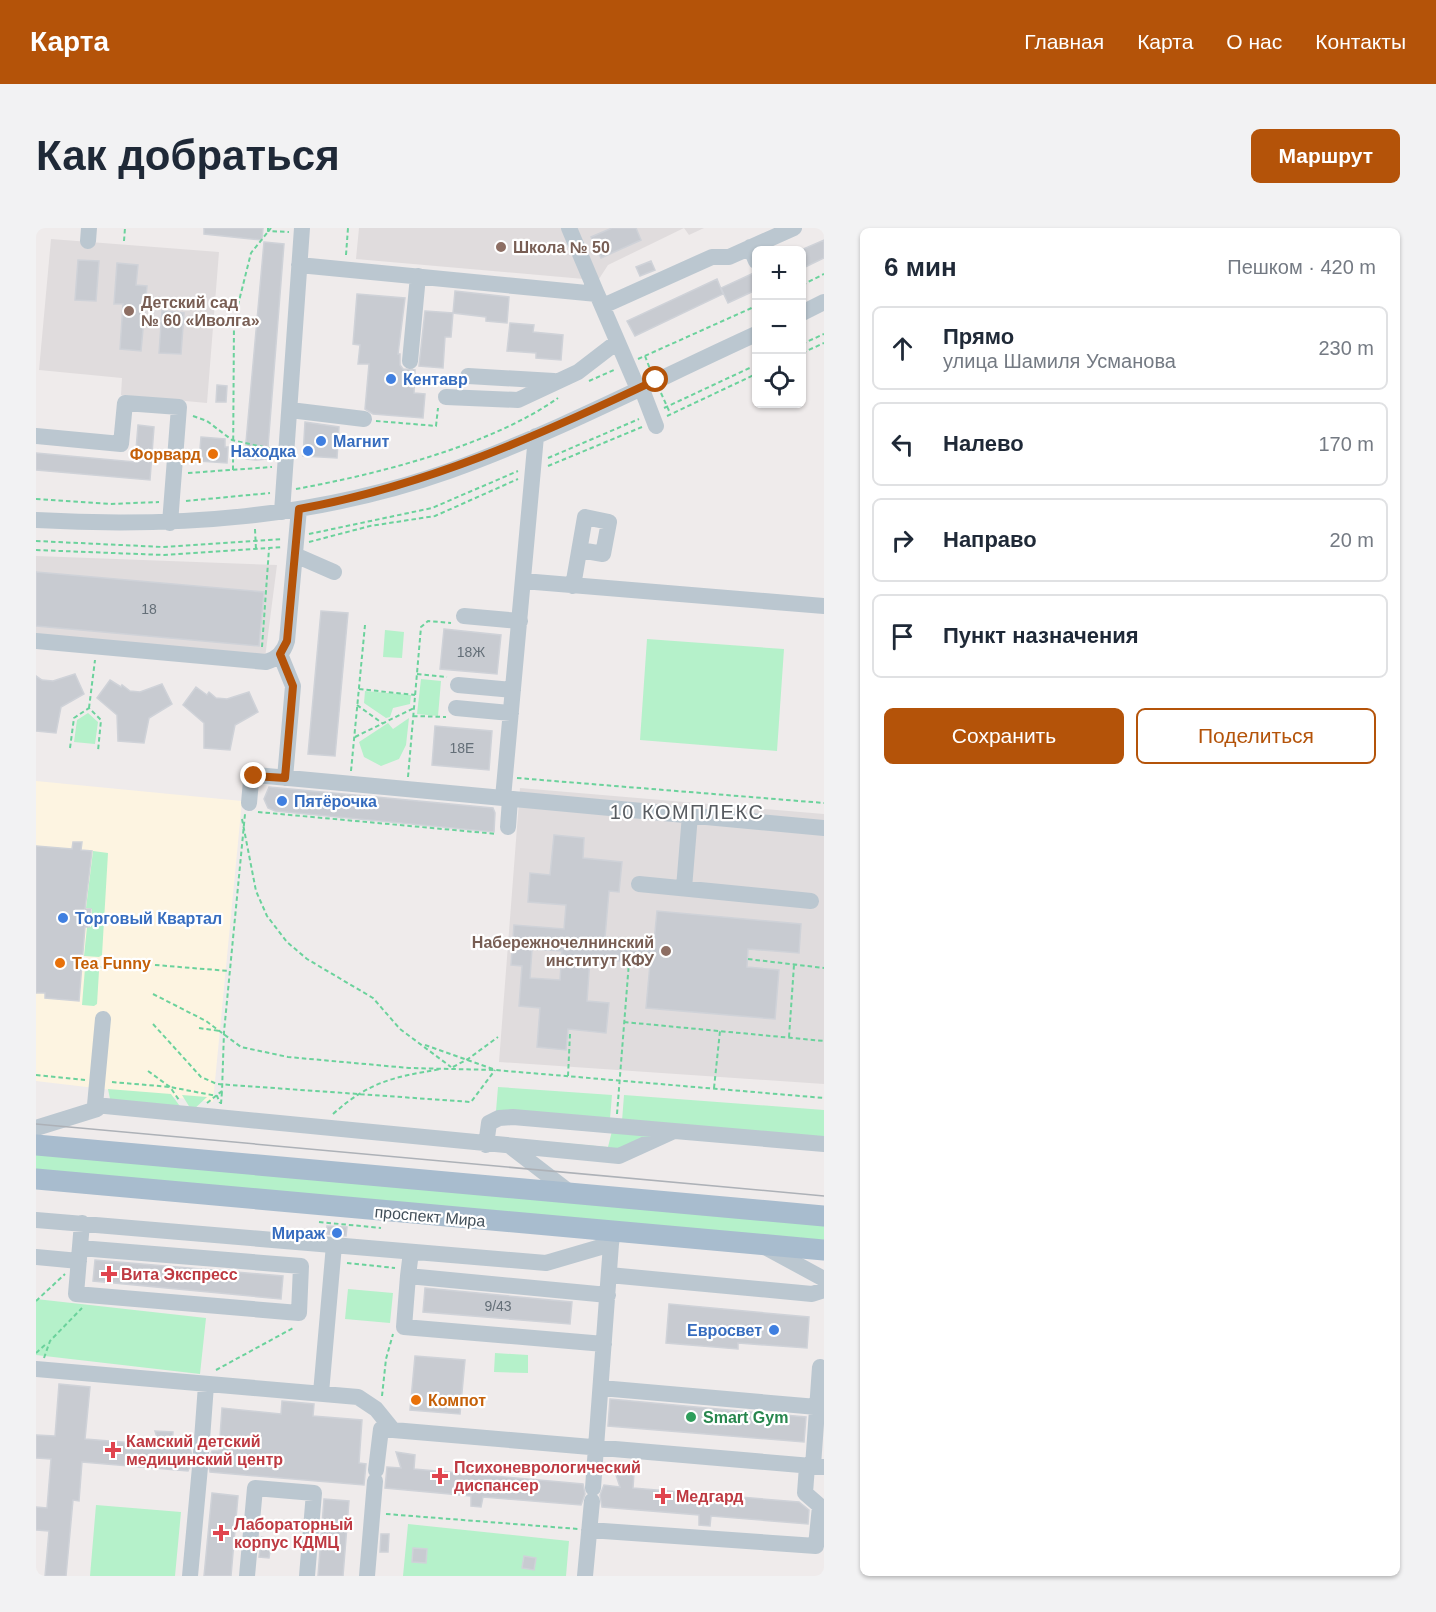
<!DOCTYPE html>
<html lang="ru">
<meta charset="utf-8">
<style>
body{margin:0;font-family:Helvetica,sans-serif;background:#f2f2f3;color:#1f2937}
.controls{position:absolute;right:18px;top:18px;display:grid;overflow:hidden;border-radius:9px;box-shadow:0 2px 4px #0004}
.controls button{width:54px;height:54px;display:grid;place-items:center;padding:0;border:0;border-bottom:2px solid #e0e1e3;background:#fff;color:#1f2937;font:30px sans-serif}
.stop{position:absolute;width:18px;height:18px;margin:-14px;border:4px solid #b45309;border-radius:50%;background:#fff}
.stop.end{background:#b45309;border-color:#fff;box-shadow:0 2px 6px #0008}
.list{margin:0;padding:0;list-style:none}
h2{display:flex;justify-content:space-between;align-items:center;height:78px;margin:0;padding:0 24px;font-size:26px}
h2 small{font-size:20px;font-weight:400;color:#747a83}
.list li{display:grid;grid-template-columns:39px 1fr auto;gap:18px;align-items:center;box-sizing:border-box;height:84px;margin:0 12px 12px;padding:0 12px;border:2px solid #e0e1e3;border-radius:9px}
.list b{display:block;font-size:22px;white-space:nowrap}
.list p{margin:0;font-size:20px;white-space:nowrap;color:#747a83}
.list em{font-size:20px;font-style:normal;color:#747a83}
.actions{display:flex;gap:12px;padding:18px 24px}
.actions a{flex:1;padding:14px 0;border:2px solid #b45309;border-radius:9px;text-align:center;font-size:21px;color:#b45309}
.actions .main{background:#b45309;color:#fff}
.icon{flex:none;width:33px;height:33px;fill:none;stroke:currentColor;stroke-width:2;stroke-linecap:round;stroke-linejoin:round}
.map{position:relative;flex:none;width:788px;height:1348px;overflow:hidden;border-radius:9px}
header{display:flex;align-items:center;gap:36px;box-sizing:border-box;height:84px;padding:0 30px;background:#b45309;color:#fff}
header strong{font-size:28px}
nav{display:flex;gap:33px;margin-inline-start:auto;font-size:21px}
.intro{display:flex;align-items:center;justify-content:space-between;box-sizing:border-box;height:144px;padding:0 36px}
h1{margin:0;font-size:42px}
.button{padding:15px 27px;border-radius:9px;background:#b45309;color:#fff;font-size:21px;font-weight:700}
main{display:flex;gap:36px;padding:0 36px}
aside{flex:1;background:#fff;border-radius:9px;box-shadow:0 2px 4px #0004}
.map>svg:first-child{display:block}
.commercial{fill:#fdf4e1}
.education{fill:#e0dcdd}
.green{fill:#b5f1ca}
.building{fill:#c8cbd1;stroke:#cfd2d8;stroke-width:1.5;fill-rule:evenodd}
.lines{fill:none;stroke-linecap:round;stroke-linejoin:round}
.path{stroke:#6bd29c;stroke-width:2;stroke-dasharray:4.5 3;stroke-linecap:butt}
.minor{stroke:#bbc7d0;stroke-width:16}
.major{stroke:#a8bcce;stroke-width:21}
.tram{stroke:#adb1b7;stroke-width:1.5}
.route{stroke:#b45309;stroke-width:8}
.education-dot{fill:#8d6e63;stroke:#fff;stroke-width:2}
.shop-dot{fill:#3f7fe0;stroke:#fff;stroke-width:2}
.food-dot{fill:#e8710a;stroke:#fff;stroke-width:2}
.health-dot{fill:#e0444e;stroke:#fff;stroke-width:2}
.leisure-dot{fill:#2e9e5b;stroke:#fff;stroke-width:2}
.labels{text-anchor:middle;stroke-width:4.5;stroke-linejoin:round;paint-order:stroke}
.number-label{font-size:14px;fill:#646f78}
.education-label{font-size:16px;font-weight:bold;fill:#785e54;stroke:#fff;text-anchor:start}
.shop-label{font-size:16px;font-weight:bold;fill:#366cbe;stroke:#fff;text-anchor:start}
.food-label{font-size:16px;font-weight:bold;fill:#c56008;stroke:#fff;text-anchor:start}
.street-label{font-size:16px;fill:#43505a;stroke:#fff}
.health-label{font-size:16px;font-weight:bold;fill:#be3a42;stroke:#fff;text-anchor:start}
.leisure-label{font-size:16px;font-weight:bold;fill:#27864d;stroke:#fff;text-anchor:start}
.quarter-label{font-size:20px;letter-spacing:1.5px;fill:#585c61;stroke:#fff}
</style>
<header>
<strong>Карта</strong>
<nav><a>Главная</a><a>Карта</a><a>О нас</a><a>Контакты</a></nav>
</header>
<div class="intro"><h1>Как добраться</h1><a class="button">Маршрут</a></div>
<main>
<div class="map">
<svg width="788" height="1348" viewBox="0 0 788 1348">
<rect width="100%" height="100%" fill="#efebeb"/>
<path class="commercial" d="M0 553 206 573 177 874 0 853Z"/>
<path class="education" d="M323 0H668L653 7 648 0 572 37 563 51H548L320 31Z
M15 11 183 24 171 175 85 167 86 150 3 142Z
M0 328 241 337 229 430 0 407Z
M484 560 788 586V856L463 834Z"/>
<path class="green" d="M349 402 368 404 366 430 347 429Z
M611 411 748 421 741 523 604 512Z
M385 451 405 453 402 488 381 486Z
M329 463 375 467 374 476 357 480 354 489 350 490 328 475Z
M52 485 62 494 59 516 38 514 41 492Z
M373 490 370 517 363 531 345 538 328 529 323 514 352 495 357 501Z
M57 623 72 625 66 727 63 729 48 728 51 699H55L56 681 50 680Z
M49 740 63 743 61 776 58 778 46 777Z
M462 859 576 867 574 891 460 883Z
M72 861 135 866 146 881 74 871Z
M146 867 171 869 156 883Z
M588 867 788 882V910L586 893Z
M459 894H464V897H458L457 909 572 919 576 903 618 907 579 923 460 914 455 909 456 896Z
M0 926 788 995V1012L0 942Z
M312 1061 357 1065 354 1095 309 1091Z
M0 1071 170 1090 164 1146 0 1127Z
M459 1125 492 1127V1145L458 1144Z
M60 1277 145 1284 139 1348H54Z
M372 1296 533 1313 530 1348H367Z"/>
<path class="building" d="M168 0H227L226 12 168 6Z
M576 0H600L605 12 565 30 555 9Z
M788 12V30L765 41V22Z
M228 14 248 16 231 231 220 232 210 231V214Z
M42 32 63 33 60 73 39 72Z
M615 33 619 42 604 48 600 39Z
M81 35 102 37 100 57 111 58 105 123 84 121 87 76H78Z
M720 44V62L692 75 685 60Z
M681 51 687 66 599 108 591 93Z
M419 63 473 69 471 95 450 93V89L417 85Z
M321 66 369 70 362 126H364V137L367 141 379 142 378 165 389 166 387 190 337 186 329 181 333 136H322L324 117 317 116Z
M126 83 148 85 145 126 123 125Z
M389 83 417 85 415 109H409L407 140 383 138Z
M474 95 498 97 497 104 527 107 525 132 500 130V125L471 123Z
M181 157 191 158 190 174H180Z
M269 194 303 199 301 230 267 228Z
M102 197 118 199 114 252 0 242V225L99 234Z
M165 209 189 211V219H192L191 235 163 233Z
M0 344 228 364 223 418 0 398Z
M285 383 312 385 299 528 272 526Z
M408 401 465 407 461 446 404 441Z
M39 446 48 466 25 479 20 505 0 503V448L6 452 17 453Z
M74 452 85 459 86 457 94 463 104 464 126 456 136 476 113 490 108 515 82 513 81 487 61 470Z
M160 459 171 467 173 464 180 470 191 471 213 464 222 484 199 497 194 522 168 520V495L147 477Z
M399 498 456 503 453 542 396 537Z
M233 559 457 580 459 585 458 604 239 583 232 580 228 571Z
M518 607 548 610 547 630 586 634 583 664 573 663 569 709 618 714 621 683 765 696 763 725 712 721 711 739 743 742 739 791 610 780 614 736 554 730 551 773 573 775 570 805 532 801 530 822 501 819 504 780 483 778 486 738 475 737 478 697 528 701 530 677 492 674 494 645 514 647ZM496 721 526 723 524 752 494 750Z
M37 614H46L45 622 56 623 49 681H55L53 699H49L43 773 9 770V765H0V618L36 621Z
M291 998 311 999 310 1008 291 1006Z
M59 1032 247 1048 245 1071 57 1053Z
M389 1060 536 1074 534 1096 387 1084Z
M633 1076 773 1089 771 1120 702 1115V1121L630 1115Z
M379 1128 429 1132 424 1186 374 1182Z
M23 1156 54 1159 49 1211 123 1217 119 1203 137 1204 136 1219 154 1220 157 1231 152 1243 46 1234 43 1273 37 1272 30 1348H9L13 1303 0 1302V1279L11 1280 15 1231 0 1230V1207L19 1208Z
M574 1171 770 1189 768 1214 572 1198Z
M246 1173 278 1176 277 1188 326 1192 323 1235 330 1236 328 1257 174 1244 172 1233 176 1223H183L186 1180 245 1186Z
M360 1224 379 1227 378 1241 547 1256 549 1266 545 1277 447 1269 445 1279 435 1278V1268L349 1260 351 1239 365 1240Z
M579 1244 598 1245 597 1260 763 1274 773 1282 772 1296 675 1288 674 1298 663 1297V1287L566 1279 564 1267 568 1257 584 1259Z
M176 1265 202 1268 195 1348H168Z
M288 1271 313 1273 307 1348H282Z
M345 1306H353L352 1324H344Z
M226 1309 236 1311 233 1330 223 1329Z
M377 1320 391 1321 390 1335 376 1334Z
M488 1328 500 1330 498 1342 486 1340Z"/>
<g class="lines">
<path class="path" d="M232 0V3L253 4
M88 13 89 0
M310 27 312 0
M766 57 788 46
M766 116 788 106
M766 125 788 115
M609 128 614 141
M602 131 720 78
M553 153 578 142
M625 165 634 185
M628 180 720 137
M157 188 171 193 196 212 236 221
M631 188 720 146
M340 193 400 198 402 180
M512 230 603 191
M512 238 606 199
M197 242 198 93 215 25 235 0
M152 245 236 239
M260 261C342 246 454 218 522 170
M0 271 74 276 123 274
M150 273 234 265
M219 301 220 322
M273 306 396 280 482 243
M0 313 127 319 247 311
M273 314 334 298 399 288 482 251
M0 322 128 327 247 319
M226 419 233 321
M381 446 411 449
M323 461 379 467
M321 477 346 495
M53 480 59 432
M377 488 410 489
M319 509 378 480
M34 520 38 490 53 480 65 492 62 523
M315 543 329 397
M372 549 385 399 392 393 415 395
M481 550 788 575
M222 584 461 606
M206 591 220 663 231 688 251 714 271 731 337 770 364 801 415 839
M712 731 788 740
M119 737 193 743
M46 738 72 740
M117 766 170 793 205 819 252 829 373 840 459 842 788 870
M588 794 788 813
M117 796 165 849 181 856 435 874 459 842
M163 800 184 803
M753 809 758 737
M389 817 457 841
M417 839 432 831 462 809
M112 843 134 859 143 872
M0 847 49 852
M532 848 534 806
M76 854 134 859 181 868 184 875
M678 860 684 803
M171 875 186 863 188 804 209 586
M185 876 186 863
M297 886C334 853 358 849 405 841
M581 886 593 734
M283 994 345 1000
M311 1035 359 1040
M0 1073 29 1046
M0 1125 11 1115
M8 1130 14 1113 46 1080
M180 1142 259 1099
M346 1168 350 1131 357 1106
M350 1286 542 1301"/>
<path class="minor" d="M533 0 561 66
M52 13 53 0
M714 19 720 33
M263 37 561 66 602 161
M567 78 676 29H693L758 0
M766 85 788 74
M374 133 382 48
M432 148 518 153
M605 159 620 198
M410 169 482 172 542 144 581 114
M254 182 328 191
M0 208 85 216 89 175 143 179 134 295
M246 284 266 0
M0 292C140 300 280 290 413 243 519 205 619 152 720 106
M259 327 298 344
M487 353 788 378
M537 358 549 289 573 294 567 326 544 322
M428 388 484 393
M0 413 230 434C241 431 248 424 251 413L263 281
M244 426 257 458 249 550
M422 457 477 462
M420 480 475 485
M467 570 788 600
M213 575 215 553 220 547 467 570 500 208
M472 599 474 571
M603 656 775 673
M648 660 654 587
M59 877 67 791
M0 900 61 881 59 877 583 928 638 903
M450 917 453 895 463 890 477 889 788 916
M475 919 536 966
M0 992 510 1035 575 1016 577 1003
M729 1019 788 1051
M44 1020 265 1038 263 1085 40 1066 46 995
M375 1024 372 1048 572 1067
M0 1029 43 1033
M573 1047 776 1066 788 1062
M372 1048 368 1099 568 1116
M0 1141 322 1169 340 1181 357 1202 788 1239
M565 1160 781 1179
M285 1165 298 1017
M165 1225 170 1157
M777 1238 784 1139
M340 1242 345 1201 357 1202
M557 1260 575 1016
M553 1302 780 1318 784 1278 769 1265 771 1238
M154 1348 164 1239
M211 1348 219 1260 278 1265 271 1348
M331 1348 339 1253
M549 1348 556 1273"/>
<path class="major" d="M0 917 788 988
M0 951 788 1022"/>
<path class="tram" d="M0 896 788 968"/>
</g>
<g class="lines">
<path class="route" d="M218 548 249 550 257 458 244 426 251 413 263 281C390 258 504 207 620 152"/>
</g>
<g class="education-dot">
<circle cx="465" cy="19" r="6"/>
<circle cx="93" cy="83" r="6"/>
<circle cx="630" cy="723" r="6"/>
</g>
<g class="shop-dot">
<circle cx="355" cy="151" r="6"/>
<circle cx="285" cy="213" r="6"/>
<circle cx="272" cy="223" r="6"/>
<circle cx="246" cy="573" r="6"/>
<circle cx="27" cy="690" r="6"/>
<circle cx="301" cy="1005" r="6"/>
<circle cx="738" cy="1102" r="6"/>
</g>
<g class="food-dot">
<circle cx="177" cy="226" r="6"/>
<circle cx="24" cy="735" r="6"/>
<circle cx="380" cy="1172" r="6"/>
</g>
<g class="health-dot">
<path d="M70 1037h6v6h6v6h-6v6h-6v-6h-6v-6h6z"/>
<path d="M74 1213h6v6h6v6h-6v6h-6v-6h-6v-6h6z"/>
<path d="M401 1239h6v6h6v6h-6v6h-6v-6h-6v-6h6z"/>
<path d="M624 1259h6v6h6v6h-6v6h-6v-6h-6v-6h6z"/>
<path d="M182 1296h6v6h6v6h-6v6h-6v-6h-6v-6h6z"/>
</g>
<circle class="leisure-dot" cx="655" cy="1189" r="6"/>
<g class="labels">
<g class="number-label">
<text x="113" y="386">18</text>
<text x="435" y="429">18Ж</text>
<text x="426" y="525">18Е</text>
<text x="462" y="1083">9/43</text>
</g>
<g class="education-label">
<text x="477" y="25">Школа № 50</text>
<text x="105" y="80">Детский сад<tspan x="105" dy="18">№ 60 «Иволга»</tspan></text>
<text x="618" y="720" text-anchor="end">Набережночелнинский<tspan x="618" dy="18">институт КФУ</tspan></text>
</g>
<g class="shop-label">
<text x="367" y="157">Кентавр</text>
<text x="297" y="219">Магнит</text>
<text x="260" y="229" text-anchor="end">Находка</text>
<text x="258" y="579">Пятёрочка</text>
<text x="39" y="696">Торговый Квартал</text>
<text x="289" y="1011" text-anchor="end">Мираж</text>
<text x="726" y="1108" text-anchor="end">Евросвет</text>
</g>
<g class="food-label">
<text x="165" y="232" text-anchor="end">Форвард</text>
<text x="36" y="741">Tea Funny</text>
<text x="392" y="1178">Компот</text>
</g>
<g class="street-label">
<text transform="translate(394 988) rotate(5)" y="6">проспект Мира</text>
</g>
<g class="health-label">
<text x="85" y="1052">Вита Экспресс</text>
<text x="90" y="1219">Камский детский<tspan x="90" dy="18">медицинский центр</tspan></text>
<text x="418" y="1245">Психоневрологический<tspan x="418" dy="18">диспансер</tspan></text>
<text x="640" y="1274">Медгард</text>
<text x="198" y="1302">Лабораторный<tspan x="198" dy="18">корпус КДМЦ</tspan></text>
</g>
<g class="leisure-label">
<text x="667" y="1195">Smart Gym</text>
</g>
<g class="quarter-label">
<text x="651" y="591">10 КОМПЛЕКС</text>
</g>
</g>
</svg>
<div class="controls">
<button>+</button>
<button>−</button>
<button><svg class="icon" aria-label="locate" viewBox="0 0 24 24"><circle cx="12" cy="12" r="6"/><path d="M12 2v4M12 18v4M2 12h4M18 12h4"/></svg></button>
</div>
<div class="stop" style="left:620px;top:152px"></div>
<div class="stop end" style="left:218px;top:548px"></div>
</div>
<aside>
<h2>6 мин<small>Пешком · 420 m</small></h2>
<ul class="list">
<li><svg class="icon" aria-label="ahead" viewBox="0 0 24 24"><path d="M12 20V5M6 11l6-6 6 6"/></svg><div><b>Прямо</b><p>улица Шамиля Усманова</p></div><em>230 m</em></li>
<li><svg class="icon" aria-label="left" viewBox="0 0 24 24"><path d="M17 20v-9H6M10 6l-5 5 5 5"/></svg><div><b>Налево</b></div><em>170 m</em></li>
<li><svg class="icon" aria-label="right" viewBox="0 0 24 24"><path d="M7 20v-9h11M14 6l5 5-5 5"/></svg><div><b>Направо</b></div><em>20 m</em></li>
<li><svg class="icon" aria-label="arrive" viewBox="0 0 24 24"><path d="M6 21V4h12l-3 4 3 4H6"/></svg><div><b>Пункт назначения</b></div></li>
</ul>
<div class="actions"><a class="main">Сохранить</a><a>Поделиться</a></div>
</aside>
</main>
